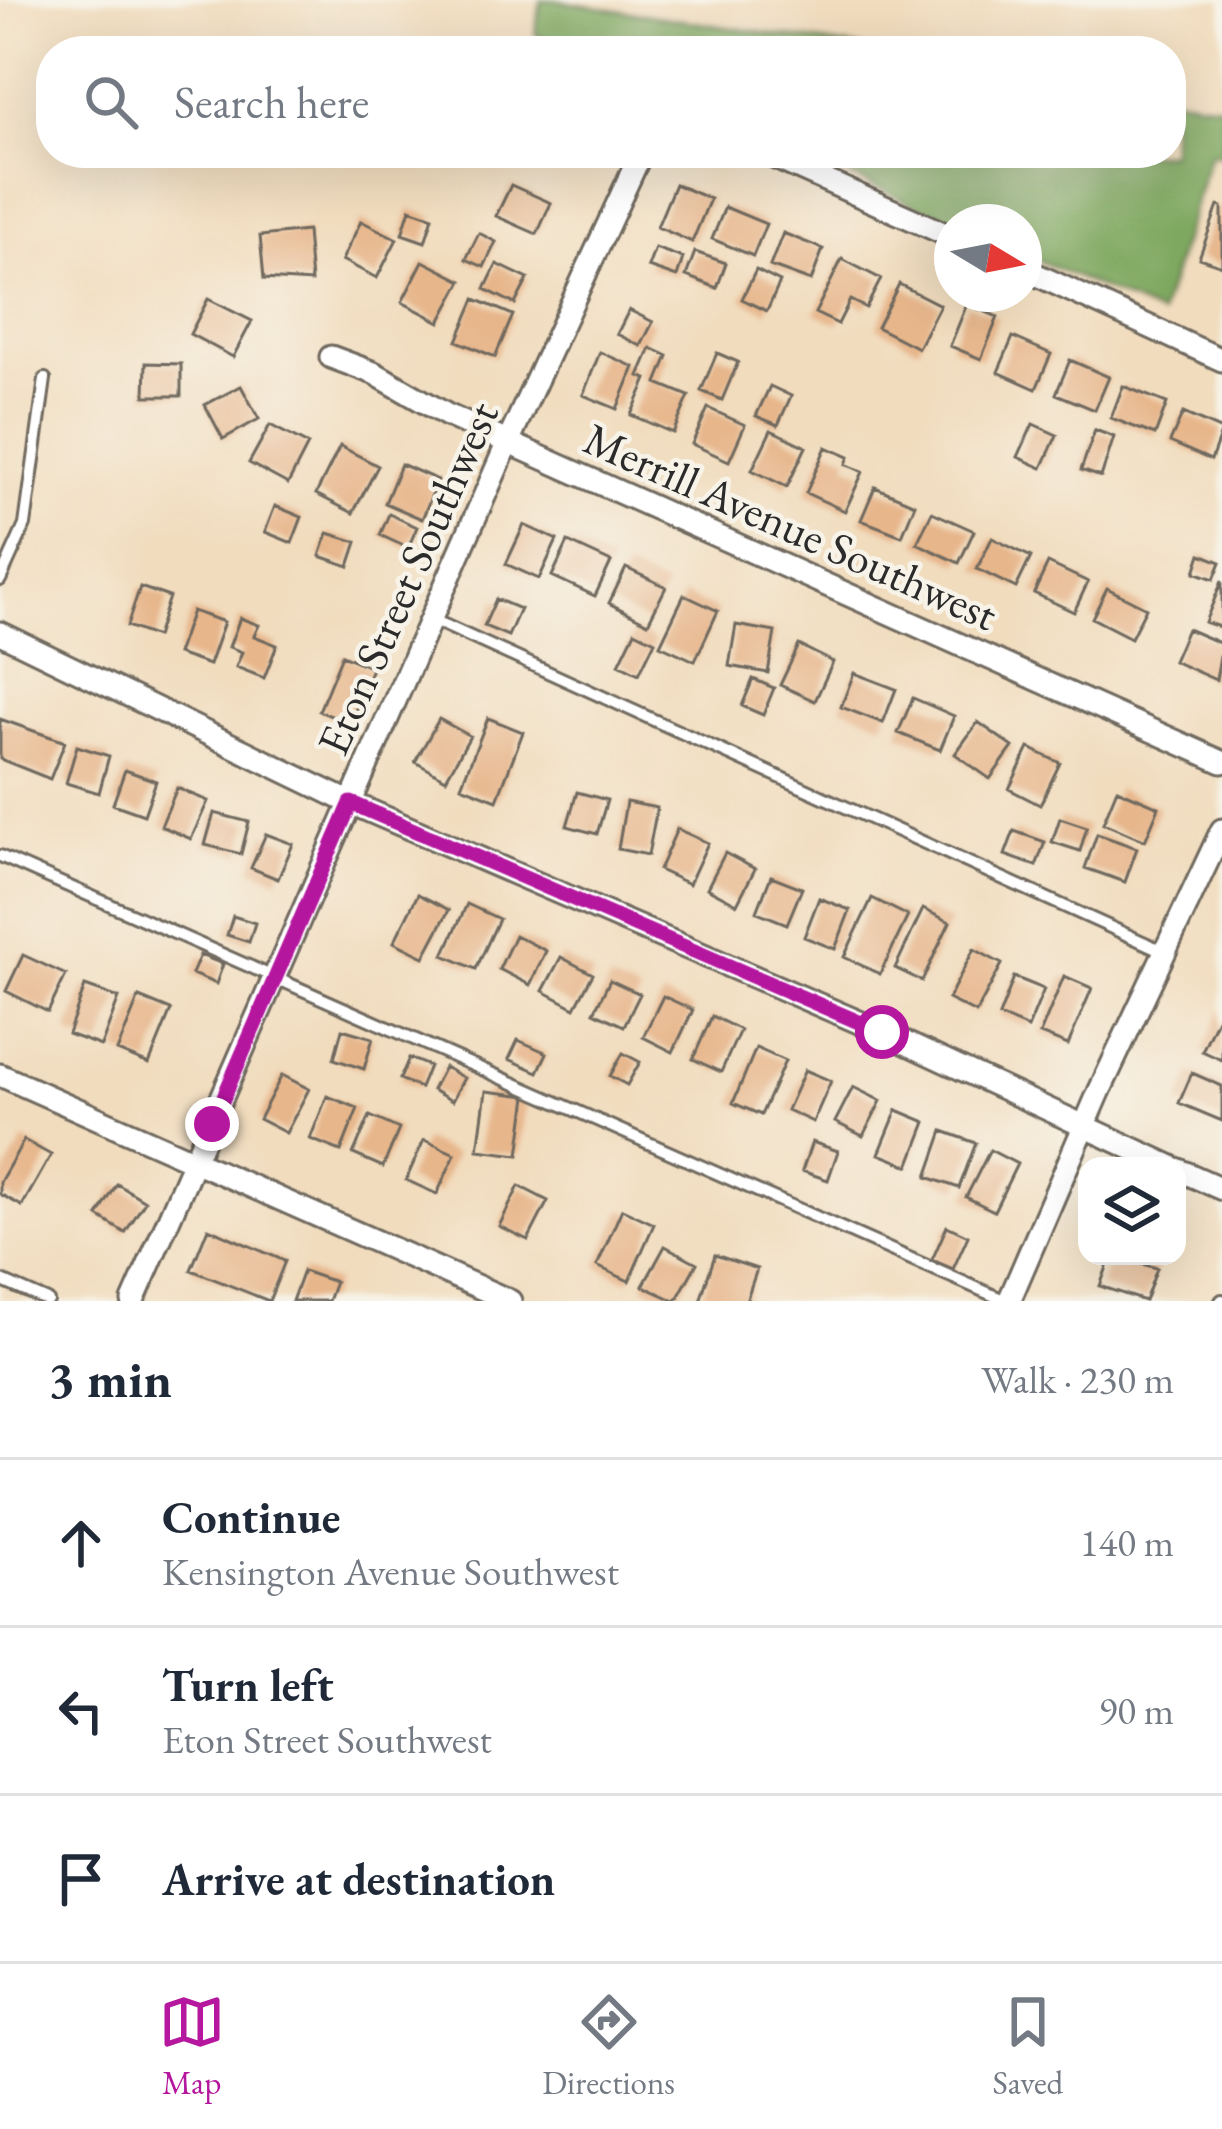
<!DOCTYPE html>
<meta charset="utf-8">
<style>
body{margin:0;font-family:"EB Garamond",serif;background:#f2f2f3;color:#1f2937}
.controls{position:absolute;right:36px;bottom:36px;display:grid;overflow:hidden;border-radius:24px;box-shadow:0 12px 48px #0002}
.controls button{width:108px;height:108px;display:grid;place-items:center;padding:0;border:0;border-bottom:3px solid #e0e1e3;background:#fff;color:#1f2937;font:60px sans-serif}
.compass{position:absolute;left:934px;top:204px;width:108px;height:108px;border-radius:50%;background:#fff;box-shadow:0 12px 48px #0002;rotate:100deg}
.stop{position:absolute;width:36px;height:36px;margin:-27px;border:9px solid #b5179e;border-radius:50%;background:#fff}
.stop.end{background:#b5179e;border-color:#fff;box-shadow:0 3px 12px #0008}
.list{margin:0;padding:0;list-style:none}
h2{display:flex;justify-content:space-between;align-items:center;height:156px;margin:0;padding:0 48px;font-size:51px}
h2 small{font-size:39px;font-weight:400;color:#747a83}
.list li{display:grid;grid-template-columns:78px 1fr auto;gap:36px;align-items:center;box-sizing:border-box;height:168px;padding:0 48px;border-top:3px solid #e0e1e3}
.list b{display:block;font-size:45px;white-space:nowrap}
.list p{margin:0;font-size:39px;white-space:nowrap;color:#747a83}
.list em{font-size:39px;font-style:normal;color:#747a83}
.icon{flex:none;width:66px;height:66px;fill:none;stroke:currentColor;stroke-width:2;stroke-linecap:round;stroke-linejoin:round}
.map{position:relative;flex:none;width:1222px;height:1301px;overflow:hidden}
.search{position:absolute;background:#fff;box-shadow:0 12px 48px #0002;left:36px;right:36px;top:36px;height:132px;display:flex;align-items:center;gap:30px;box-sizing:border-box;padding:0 42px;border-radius:48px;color:#747a83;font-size:45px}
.sheet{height:660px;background:#fff}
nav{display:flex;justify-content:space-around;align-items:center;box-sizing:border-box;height:168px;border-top:3px solid #e0e1e3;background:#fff;font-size:33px;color:#747a83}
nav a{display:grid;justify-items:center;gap:6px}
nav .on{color:#b5179e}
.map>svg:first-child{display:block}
.forest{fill:#7ea75f;stroke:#546945;stroke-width:3}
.building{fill:#e7b68b}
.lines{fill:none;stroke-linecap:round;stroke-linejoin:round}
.service-casing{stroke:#70695e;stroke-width:16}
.minor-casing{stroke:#70695e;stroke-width:27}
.service{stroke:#fff;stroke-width:10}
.minor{stroke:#fff;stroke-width:21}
.route{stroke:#b5179e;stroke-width:15}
.labels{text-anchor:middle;stroke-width:9;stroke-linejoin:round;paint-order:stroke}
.street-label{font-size:45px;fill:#2b2b2b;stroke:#f7f3e8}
</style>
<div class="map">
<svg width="1222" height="1301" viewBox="0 0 1222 1301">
<rect width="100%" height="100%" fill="#f7f3e8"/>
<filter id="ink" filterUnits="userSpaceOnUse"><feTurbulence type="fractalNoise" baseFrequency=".00833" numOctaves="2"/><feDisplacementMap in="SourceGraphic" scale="24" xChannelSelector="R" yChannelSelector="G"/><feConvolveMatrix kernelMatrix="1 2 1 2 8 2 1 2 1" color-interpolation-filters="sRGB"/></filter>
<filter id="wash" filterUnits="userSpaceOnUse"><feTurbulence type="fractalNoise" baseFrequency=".004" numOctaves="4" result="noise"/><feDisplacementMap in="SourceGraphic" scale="48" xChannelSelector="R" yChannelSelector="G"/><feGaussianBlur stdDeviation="2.7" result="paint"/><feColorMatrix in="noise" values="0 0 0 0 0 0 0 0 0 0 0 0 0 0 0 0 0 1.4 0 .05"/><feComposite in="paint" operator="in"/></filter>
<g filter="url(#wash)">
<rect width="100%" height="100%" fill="#f1dcbd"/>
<path class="forest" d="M541 0H553L878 51H574L535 34Z
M1171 97 1222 105V156L1210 153 1160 315 1024 254V222H953L800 153H1171Z"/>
<g id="blocks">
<path class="building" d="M675 184 710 199 692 242 657 227Z
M511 185 551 203 537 234 496 216Z
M1218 206 1222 207V266L1199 258Z
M725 207 766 224 753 256 712 239Z
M410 209 433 217 425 242 402 234Z
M361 221 397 239 377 278 342 260Z
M307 231 311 282 264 279 260 236Z
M479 233 496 242 484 267 466 259Z
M783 233 823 249 811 281 770 266Z
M655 248 683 258 677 277 648 267Z
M695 252 726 263 717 288 686 276Z
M842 259 881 279 866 308 850 300 838 324 815 313Z
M423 261 462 281 440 322 402 302Z
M497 264 528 279 515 304 485 289Z
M756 270 780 282 767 311 742 299Z
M899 284 940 305 918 348 877 327Z
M208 299 252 321 233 357 190 334Z
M475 299 513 315 495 357 457 341Z
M967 304 998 317 981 359 950 346Z
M629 310 653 322 641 346 617 334Z
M1013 337 1051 354 1036 389 998 372Z
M651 348 668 356 657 383 689 396 673 433 631 415 647 379 639 376Z
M600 352 634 367 617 409 583 395Z
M717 353 738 362 722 400 701 391Z
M1070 360 1109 377 1095 410 1056 394Z
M146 363 181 364V396H145Z
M241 386 259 419 223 439 205 405Z
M770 386 791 396 778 425 756 416Z
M1123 386 1167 403 1155 435 1111 418Z
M708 408 745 425 729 461 692 444Z
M1183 413 1222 430 1211 460 1170 442Z
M1033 424 1057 435 1042 468 1018 457Z
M270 425 308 445 288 484 249 463Z
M771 430 806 447 787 487 752 470Z
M1095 430 1114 437 1101 477 1081 470Z
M340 446 378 466 353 513 316 494Z
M826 447 849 457 846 464 863 472 845 511 806 493Z
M401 464 438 480 422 519 385 503Z
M875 487 915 504 902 536 861 520Z
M275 506 302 517 292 543 265 532Z
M932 512 974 531 959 563 917 543Z
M389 514 417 527 408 548 380 535Z
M524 525 557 540 539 579 506 564Z
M328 533 357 542 349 566 320 556Z
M992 538 1031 557 1016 588 977 569Z
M568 542 611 562 595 596 552 576Z
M1201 554 1221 562 1214 579 1195 572Z
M1048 563 1088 582 1074 612 1034 593Z
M626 568 666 587 648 623 609 603Z
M1222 581V628L1205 622Z
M140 587 169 597 156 637 127 626Z
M1107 588 1146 608 1131 638 1092 618Z
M684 595 718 611 695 661 660 645Z
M496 599 520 609 508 636 484 626Z
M192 611 224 622 209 665 177 654Z
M240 618 259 625 254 636 277 645 264 678 236 667 242 652 229 647Z
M736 625 775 632 768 673 729 666Z
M1187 629 1222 644 1216 680 1173 661Z
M635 631 655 641 639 674 619 664Z
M799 645 833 662 815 701 780 685Z
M342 655 372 668 350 724 319 711Z
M854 673 896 689 883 723 841 707Z
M753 679 774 688 763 715 742 706Z
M913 698 954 716 940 750 898 733Z
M488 718 523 732 497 800 461 786Z
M0 719 65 742 50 779 0 759Z
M439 719 470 736 446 779 415 762Z
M978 722 1013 747 990 779 955 754Z
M77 746 109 756 99 793 66 783Z
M1029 748 1060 763 1040 805 1009 789Z
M125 770 156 781 144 815 113 804Z
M177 788 208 801 191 839 161 826Z
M1117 789 1159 807 1145 841 1103 823Z
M577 792 607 800 597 834 567 826Z
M626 802 657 808 648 855 618 849Z
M214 813 249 822 241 854 205 845Z
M1060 818 1087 827 1080 851 1052 842Z
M677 829 708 843 689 884 659 870Z
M1014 831 1045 842 1036 866 1005 855Z
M266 834 293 844 278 879 251 868Z
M1097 834 1137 848 1125 882 1085 868Z
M725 853 755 869 737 904 707 888Z
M771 876 802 888 787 924 757 912Z
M418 894 449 910 424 957 394 942Z
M819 898 850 910 835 949 804 937Z
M872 898 908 916 880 974 844 957Z
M467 904 499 919 476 969 444 955Z
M923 909 950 922 922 981 895 968Z
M233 916 255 923 249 942 227 935Z
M515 935 546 951 530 985 499 969Z
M974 949 1002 964 976 1013 948 999Z
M23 955 66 975 48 1012 6 991Z
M200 955 223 964 216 984 192 974Z
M561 957 593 974 575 1008 543 991Z
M1064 976 1092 988 1068 1045 1040 1034Z
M1014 977 1044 989 1028 1028 999 1016Z
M610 980 640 994 624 1026 594 1012Z
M85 986 119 998 101 1046 68 1034Z
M663 996 693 1010 673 1052 643 1037Z
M139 997 171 1010 149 1064 117 1051Z
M1222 1008V1060L1202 1051Z
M712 1016 740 1030 721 1072 693 1059Z
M342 1029 373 1038 364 1069 334 1059Z
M518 1040 547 1053 538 1072 509 1059Z
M756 1048 785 1061 761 1115 733 1103Z
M623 1053 640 1062 627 1085 610 1076Z
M409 1058 429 1066 420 1088 400 1079Z
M444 1067 464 1078 452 1101 432 1090Z
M805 1070 831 1081 813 1122 787 1110Z
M1192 1073 1222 1086V1121L1179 1103Z
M282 1075 309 1089 286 1133 259 1119Z
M853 1087 881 1101 863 1136 835 1122Z
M486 1091 527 1096 519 1155 478 1150Z
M327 1096 358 1108 341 1151 310 1139Z
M897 1110 926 1122 909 1166 879 1154Z
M370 1116 399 1129 383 1167 353 1154Z
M943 1131 976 1143 959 1188 927 1177Z
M24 1140 51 1155 22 1206 0 1194V1182Z
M424 1140 455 1154 437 1194 406 1180Z
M812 1142 838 1151 828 1180 802 1171Z
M990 1150 1017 1164 994 1211 966 1197Z
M117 1184 145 1201 125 1233 98 1216Z
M519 1186 548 1201 528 1240 499 1226Z
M622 1209 654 1224 629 1281 597 1266Z
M947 1226 968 1236 953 1269 932 1260Z
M208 1228 285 1261 269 1301 191 1270Z
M665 1246 697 1263 676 1301 643 1286Z
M715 1255 757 1269 746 1301H700Z
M1111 1256 1157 1268 1145 1301 1100 1286Z
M303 1271 335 1282 328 1301H292Z"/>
</g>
</g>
<g filter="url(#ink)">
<use href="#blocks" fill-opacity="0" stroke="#70695e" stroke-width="3"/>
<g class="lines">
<defs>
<path id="service" d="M0 580 25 525 45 379
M431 619 1165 952
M0 856 1006 1301
M0 1280 48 1301
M1221 1301 1222 1300"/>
<path id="minor" d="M764 153 952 237
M1024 269 1222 360
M331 357 374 373 447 415 1222 762
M0 633 351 803 882 1032 1170 1166
M0 1075 510 1301
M1177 1169 1222 1189
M133 1301 508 442 641 153
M1009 1301 1099 1092 1222 830"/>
</defs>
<use href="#service" class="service-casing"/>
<use href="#minor" class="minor-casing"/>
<use href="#service" class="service"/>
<use href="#minor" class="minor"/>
</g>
</g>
<g class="lines" filter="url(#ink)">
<path class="route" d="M212 1124 351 803 882 1032"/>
</g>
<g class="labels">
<g class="street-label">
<text transform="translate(791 526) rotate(24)" y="16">Merrill Avenue Southwest</text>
<text transform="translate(407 578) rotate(-66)" y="16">Eton Street Southwest</text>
</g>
</g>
</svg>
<div class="controls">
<button><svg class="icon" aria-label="layers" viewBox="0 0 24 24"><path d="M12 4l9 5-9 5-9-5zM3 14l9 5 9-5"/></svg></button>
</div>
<svg class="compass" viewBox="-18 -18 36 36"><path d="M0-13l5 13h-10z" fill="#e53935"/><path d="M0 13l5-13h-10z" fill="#747a83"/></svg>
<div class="stop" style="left:882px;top:1032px"></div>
<div class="stop end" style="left:212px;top:1124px"></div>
<div class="search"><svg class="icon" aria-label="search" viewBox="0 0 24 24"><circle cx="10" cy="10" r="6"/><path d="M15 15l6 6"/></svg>Search here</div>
</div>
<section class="sheet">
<h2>3 min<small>Walk · 230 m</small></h2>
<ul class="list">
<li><svg class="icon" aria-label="ahead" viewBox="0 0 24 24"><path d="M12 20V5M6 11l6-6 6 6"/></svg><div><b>Continue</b><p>Kensington Avenue Southwest</p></div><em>140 m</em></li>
<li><svg class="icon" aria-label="left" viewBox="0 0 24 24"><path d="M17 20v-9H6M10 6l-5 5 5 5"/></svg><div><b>Turn left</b><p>Eton Street Southwest</p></div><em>90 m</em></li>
<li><svg class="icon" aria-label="arrive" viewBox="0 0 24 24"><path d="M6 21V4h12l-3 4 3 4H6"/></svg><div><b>Arrive at destination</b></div></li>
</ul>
</section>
<nav>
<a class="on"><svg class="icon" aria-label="map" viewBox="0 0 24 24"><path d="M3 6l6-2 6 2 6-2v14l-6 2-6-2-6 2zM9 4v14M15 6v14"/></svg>Map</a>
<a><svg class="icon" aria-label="directions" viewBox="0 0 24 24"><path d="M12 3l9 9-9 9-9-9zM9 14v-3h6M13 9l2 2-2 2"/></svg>Directions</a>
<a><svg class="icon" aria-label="saved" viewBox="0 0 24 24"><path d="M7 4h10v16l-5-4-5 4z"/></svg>Saved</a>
</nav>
